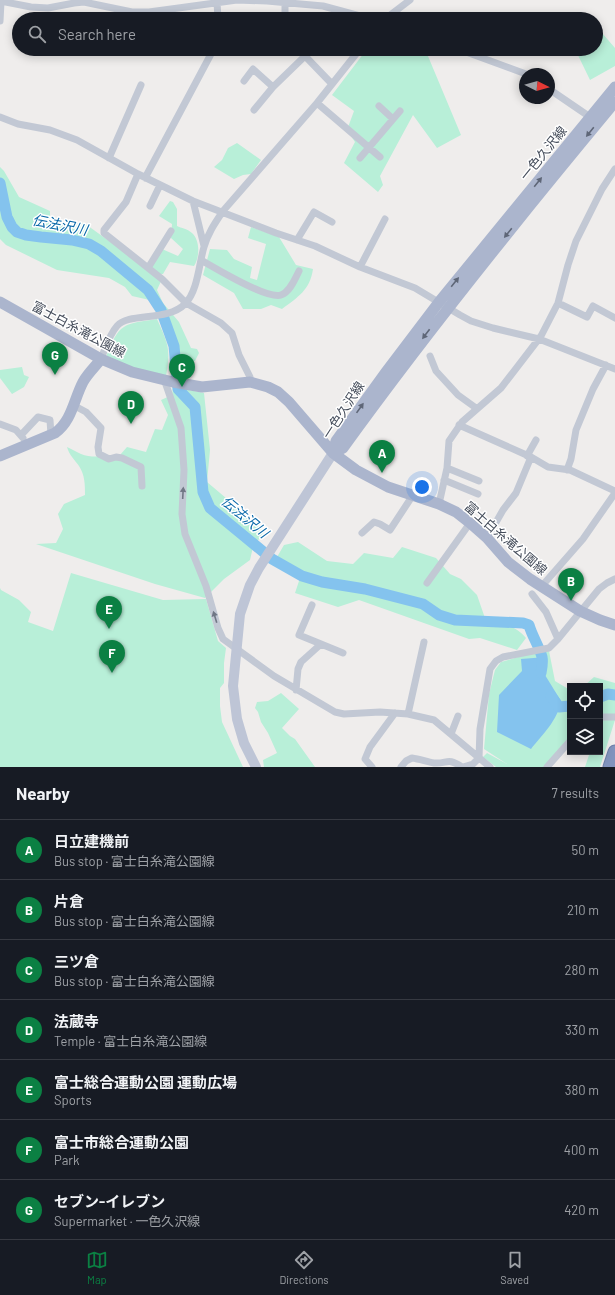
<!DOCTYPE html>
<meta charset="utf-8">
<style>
body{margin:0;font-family:Barlow,"Noto Sans JP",sans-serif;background:#242831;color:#f1f3f6}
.controls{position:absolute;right:12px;bottom:12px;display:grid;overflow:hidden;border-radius:0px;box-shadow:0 2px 10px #0003}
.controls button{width:36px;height:36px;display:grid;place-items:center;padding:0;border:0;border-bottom:1px solid #363941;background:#171b24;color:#f1f3f6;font:20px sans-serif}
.compass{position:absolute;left:519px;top:68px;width:36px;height:36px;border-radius:50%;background:#171b24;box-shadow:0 2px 10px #0003;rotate:95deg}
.you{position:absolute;left:422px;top:487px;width:14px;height:14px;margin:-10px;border:3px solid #fff;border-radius:50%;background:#1a73e8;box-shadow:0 0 0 6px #1a73e833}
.badge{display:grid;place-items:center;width:26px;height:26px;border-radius:50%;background:#0b8043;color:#fff;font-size:13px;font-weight:700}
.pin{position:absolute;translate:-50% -33px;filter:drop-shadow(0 1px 2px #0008)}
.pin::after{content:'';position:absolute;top:21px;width:14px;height:12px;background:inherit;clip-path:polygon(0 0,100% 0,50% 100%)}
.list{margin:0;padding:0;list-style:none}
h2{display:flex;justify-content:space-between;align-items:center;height:52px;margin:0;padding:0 16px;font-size:17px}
h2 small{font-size:13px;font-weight:400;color:#9ea1a6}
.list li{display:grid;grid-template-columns:26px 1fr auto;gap:12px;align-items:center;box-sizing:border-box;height:60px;padding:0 16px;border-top:1px solid #363941}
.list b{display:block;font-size:15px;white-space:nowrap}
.list p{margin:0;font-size:13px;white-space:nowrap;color:#9ea1a6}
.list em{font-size:13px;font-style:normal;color:#9ea1a6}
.icon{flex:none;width:22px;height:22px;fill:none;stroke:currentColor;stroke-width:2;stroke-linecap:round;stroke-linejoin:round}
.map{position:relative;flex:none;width:615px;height:767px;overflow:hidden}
.search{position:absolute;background:#171b24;box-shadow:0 2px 10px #0003;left:12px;right:12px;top:12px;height:44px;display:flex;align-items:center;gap:10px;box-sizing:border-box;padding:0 14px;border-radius:22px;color:#9ea1a6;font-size:15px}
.sheet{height:472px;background:#171b24}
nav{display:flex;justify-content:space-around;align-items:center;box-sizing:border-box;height:56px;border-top:1px solid #363941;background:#171b24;font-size:11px;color:#9ea1a6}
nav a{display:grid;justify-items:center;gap:2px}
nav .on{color:#0b8043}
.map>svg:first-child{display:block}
.green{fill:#b8efd8}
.water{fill:#84c3ee}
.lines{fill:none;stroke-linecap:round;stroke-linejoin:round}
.river{stroke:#84c3ee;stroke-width:11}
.highway-casing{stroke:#6d7ea9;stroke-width:15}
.street{stroke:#c2c8d4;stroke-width:7}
.secondary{stroke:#bec5d6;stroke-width:10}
.primary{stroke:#abb5cd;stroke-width:11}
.highway{stroke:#8293bd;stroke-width:13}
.oneway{fill:#5e6677}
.oneway2{fill:#707785}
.labels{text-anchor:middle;stroke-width:3;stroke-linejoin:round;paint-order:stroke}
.street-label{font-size:13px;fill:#444c5a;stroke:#fff}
.water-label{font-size:14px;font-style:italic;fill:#0868a9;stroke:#fff}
</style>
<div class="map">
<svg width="615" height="767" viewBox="0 0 615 767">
<rect width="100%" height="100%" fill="#efedec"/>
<path class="green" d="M596 26 615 48V66L590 80 575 49H596Z
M367 49H425L461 135 437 148 413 115 380 176 383 185 378 192 344 163 355 142 347 130 354 111 332 95Z
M237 143 261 160 251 174 243 175 234 179 214 167 222 160 228 148Z
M0 167 4 171 19 197 50 211V224L84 223 162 279 157 290 163 303 179 322 191 348 197 349 199 353 195 361 187 360V373L173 374 176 347 154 301 132 296 125 287 109 278 57 270 6 245 0 239Z
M170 201 173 202 177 209V226C181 228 188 229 192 233 200 240 200 257 194 266L170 262 163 274H160L150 267 162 249 178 256 183 249 171 238 172 224 159 216Z
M251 227 279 237 296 265 313 269C310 290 298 297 282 309L271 305 261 309H243L234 293 203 275 210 249 227 250 234 259 252 267 250 278 257 280 266 244 248 238Z
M157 319C168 344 171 348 166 376L142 371 106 357C119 323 123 324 157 319Z
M22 367 24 375 29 377 24 387 12 394 0 378V370Z
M173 387 204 393 210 450 207 482 265 531 253 547 250 560 224 579 205 598 155 584 36 544 56 543 63 529 58 514 64 504 85 495C85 485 85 475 79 466 75 460 69 455 67 447 72 449 76 452 81 454 93 459 108 455 120 455L127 447 146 452 155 429 162 430 168 415 161 400 172 395Z
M298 542 327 561 353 564 364 553 393 558 402 547 436 558 450 574 461 579 477 595 486 621C500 622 517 626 526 638L517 650 480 638 469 639 359 600 338 607 295 593 299 581 298 570 284 567 277 557 284 545Z
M71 573 163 600 206 599 218 641 226 648 224 663V683L220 688V706L222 722 243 767H0V588L1 590 19 600 31 612 28 622 53 631Z
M549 651 555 681 570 690V742L544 767H496L483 757 487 753 507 764 484 749 489 694 495 670 501 662 525 655Z
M594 677 615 683V720L600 767H585L590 752H600V686H584Z
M281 693 299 709 282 728 290 736 295 739 315 767H264L263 760 277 753 268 733 261 722 258 712 255 708 257 702 268 701Z"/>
<path class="water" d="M546 657 545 675 561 701C558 720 542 735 531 749L497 732 499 695 522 671 521 659Z"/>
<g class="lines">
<path class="river" d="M0 183 7 217 12 227 17 232 26 235 41 237 72 240 89 244 101 251 148 290 161 310 174 346 178 389 195 407 203 492 210 508 272 559 302 576 322 582 365 589 423 604 439 615 455 620 523 623 529 625C532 636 539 646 542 657 543 662 542 668 541 673
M551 696 559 707 570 706
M600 697 608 694 615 695"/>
<defs>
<path id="highway" d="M610 767 615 752"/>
</defs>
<use href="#highway" class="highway-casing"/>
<path class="street" d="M0 1 31 7 48 8 74 3 84 2 132 12H149L237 0 267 1 323 6 371 19
M217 2 218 19
M285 19V3
M385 19 410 0
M0 21 1 2
M299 49 305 56
M458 49 526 74
M244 81 253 69 273 87
M549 89 590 117
M317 103 380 157
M379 106 393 119
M254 110 273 87 305 56 332 84
M0 117 18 124 50 130 77 140 138 174 193 201 276 233 315 246 360 267 415 288 460 315 471 321 493 328 539 339 615 369
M109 158 141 85
M360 158 400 111
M138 174 126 202 104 230V233L162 279 186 303 221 323 232 333 239 355 250 377V382
M145 178 211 54 217 49
M193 201 204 246
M150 206 160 185
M297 240 314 212 332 222
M201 260C215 268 268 300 281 295 290 292 295 279 299 271
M360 267 385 219
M148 268 171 231
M558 303 587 317 593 306 615 318
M430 356 436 371 458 395 476 408
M101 359C105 349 109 335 117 326 129 312 167 322 185 304 198 291 199 263 204 247 208 233 215 223 223 211L317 103 360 49
M164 379 181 428 184 470 182 514 185 534 206 586 218 628 223 639 274 676 335 712 344 714 380 712 408 714 434 720 490 767
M73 405 86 412 101 428 98 447 99 454 109 459 116 457 122 458 141 467 142 486
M0 424 16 430 23 438
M459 425 531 457 548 467 570 470 615 491
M21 435 38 417 50 420 51 435
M527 456 536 440
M447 468 479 481
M567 470 571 459 576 430 593 389 606 365
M444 480 478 494
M439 504 447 468 449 441 462 422 501 388 541 336 558 303 568 265 576 241 602 189 615 169
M362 533 374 522 380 524 390 530 413 495
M487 538 503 510 516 493 531 457
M427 583 470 523
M541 587 583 539 615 493
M532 594 546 612 558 639
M312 605 299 635 321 644
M296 690 298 669 301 662 321 644 343 653
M408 714 424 642
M600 717H615
M451 734 458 716
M372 767 365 759 370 747 395 713
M401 767 406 761 412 758C420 759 427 762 434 763 448 764 447 757 462 767
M463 767 473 764 479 758 480 729 490 669 496 661 503 657 549 648 558 639 599 589 607 583 615 579
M547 767 570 741"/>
<path class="secondary" d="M256 767 244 743 237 719 233 686 240 614 250 585 259 568 333 453"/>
<path class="primary" d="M0 302 101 359 132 372 173 382 202 387 250 382 268 387 278 392 289 402 333 453 356 470 388 487 439 504 456 512 470 523 487 538 508 562 530 579 580 611 600 620 615 625
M333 453 336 441 386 372 439 302 615 87
M333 453 343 448C429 329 521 215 615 102
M0 456 55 433C72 421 74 399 83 382 88 373 95 367 101 359"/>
<use href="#highway" class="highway"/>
</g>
<defs><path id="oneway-solid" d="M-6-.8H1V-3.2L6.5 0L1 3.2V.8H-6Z"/></defs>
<g class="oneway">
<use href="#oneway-solid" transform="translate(590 132) rotate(129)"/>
<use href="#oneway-solid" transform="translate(538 182) rotate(-51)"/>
<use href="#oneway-solid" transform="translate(508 233) rotate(129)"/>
<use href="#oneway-solid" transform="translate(455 282) rotate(-51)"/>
<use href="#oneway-solid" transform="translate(426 334) rotate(127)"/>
<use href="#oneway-solid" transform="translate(360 408) rotate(-55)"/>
</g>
<g class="oneway2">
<use href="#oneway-solid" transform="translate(183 493) rotate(-87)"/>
<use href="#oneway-solid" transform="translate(215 617) rotate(-107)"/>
</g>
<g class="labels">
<g class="street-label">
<text transform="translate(543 153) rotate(-51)" y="5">一色久沢線</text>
<text transform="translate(79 329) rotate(28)" y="5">富士白糸滝公園線</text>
<text transform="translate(343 410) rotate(-57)" y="5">一色久沢線</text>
<text transform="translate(506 538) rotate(41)" y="5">富士白糸滝公園線</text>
</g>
<g class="water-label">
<text transform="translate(60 225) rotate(11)" y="5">伝法沢川</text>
<text transform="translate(245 517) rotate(40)" y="5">伝法沢川</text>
</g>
</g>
</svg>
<div class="controls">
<button><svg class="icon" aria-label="locate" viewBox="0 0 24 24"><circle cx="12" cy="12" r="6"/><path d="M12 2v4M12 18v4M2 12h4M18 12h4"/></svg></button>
<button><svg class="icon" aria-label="layers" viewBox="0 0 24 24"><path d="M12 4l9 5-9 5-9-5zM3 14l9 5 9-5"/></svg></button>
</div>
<svg class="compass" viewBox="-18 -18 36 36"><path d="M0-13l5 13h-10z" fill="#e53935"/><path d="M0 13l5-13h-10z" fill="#9ea1a6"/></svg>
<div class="you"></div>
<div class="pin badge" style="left:382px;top:473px">A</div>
<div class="pin badge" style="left:571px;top:601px">B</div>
<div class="pin badge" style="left:182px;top:387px">C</div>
<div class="pin badge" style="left:131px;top:424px">D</div>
<div class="pin badge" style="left:109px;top:629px">E</div>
<div class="pin badge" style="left:112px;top:673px">F</div>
<div class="pin badge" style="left:55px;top:375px">G</div>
<div class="search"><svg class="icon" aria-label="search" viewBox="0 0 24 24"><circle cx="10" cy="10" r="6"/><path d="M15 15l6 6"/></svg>Search here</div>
</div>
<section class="sheet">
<h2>Nearby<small>7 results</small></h2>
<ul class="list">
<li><span class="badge">A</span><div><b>日立建機前</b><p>Bus stop · 富士白糸滝公園線</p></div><em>50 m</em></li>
<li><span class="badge">B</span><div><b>片倉</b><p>Bus stop · 富士白糸滝公園線</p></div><em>210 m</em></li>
<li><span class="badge">C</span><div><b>三ツ倉</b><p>Bus stop · 富士白糸滝公園線</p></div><em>280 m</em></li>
<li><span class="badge">D</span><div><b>法蔵寺</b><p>Temple · 富士白糸滝公園線</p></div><em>330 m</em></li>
<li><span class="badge">E</span><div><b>富士総合運動公園 運動広場</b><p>Sports</p></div><em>380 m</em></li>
<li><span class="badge">F</span><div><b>富士市総合運動公園</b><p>Park</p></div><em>400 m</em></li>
<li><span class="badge">G</span><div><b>セブン-イレブン</b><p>Supermarket · 一色久沢線</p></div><em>420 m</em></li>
</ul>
</section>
<nav>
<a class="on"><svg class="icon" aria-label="map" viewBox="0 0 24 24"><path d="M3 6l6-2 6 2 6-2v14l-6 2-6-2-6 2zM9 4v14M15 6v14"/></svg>Map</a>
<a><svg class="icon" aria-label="directions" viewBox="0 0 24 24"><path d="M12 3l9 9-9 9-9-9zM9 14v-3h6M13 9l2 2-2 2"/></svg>Directions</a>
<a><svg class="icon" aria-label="saved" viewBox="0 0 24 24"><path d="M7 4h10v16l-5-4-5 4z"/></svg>Saved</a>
</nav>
